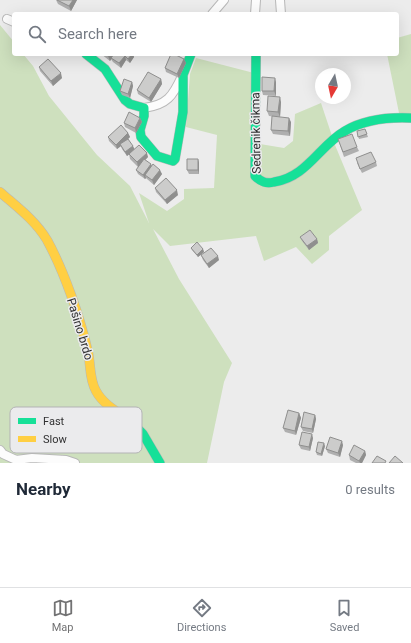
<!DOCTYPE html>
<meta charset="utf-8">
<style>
body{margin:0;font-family:Roboto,sans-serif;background:#f6f6f7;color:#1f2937}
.compass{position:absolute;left:315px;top:68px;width:36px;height:36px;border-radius:50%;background:#fff;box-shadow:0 4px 16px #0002;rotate:189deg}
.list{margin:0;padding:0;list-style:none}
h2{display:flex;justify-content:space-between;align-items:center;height:52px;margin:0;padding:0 16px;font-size:17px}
h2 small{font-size:13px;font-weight:400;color:#747a83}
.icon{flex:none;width:22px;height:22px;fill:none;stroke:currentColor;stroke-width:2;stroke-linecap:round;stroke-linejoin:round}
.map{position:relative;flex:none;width:411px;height:463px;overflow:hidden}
.search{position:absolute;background:#fff;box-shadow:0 4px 16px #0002;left:12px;right:12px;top:12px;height:44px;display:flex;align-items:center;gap:10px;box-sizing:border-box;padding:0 14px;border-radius:4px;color:#747a83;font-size:15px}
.sheet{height:124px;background:#fff}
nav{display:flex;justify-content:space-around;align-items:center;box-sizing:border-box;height:56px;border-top:1px solid #e0e1e3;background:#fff;font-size:11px;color:#747a83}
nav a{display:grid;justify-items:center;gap:2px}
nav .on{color:#727273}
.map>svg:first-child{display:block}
.green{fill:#cee0be}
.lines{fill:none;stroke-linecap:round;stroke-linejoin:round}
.street-casing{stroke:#b8b8b8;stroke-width:10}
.fast-casing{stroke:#b8b8b8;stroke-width:10}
.slow-casing{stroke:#b8b8b8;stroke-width:10}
.street{stroke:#fcfcfc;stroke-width:8}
.fast{stroke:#16e098;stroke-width:9}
.slow{stroke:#ffcf43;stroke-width:9}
.wall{fill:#afafaf}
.shaded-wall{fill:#8f8f8e}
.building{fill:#cccccb;stroke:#8f8f8e}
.labels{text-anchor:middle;stroke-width:3;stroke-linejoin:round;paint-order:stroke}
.street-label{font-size:12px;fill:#313132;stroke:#ebebed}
.key{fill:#ebebed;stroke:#b3b3b5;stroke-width:1}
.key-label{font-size:11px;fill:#313132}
</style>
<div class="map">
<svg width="411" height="463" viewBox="0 0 411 463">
<rect width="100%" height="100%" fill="#ececec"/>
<path class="green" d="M0 25 14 42V54H23L33 66 49 96 97 155 130 186 149 223 139 193 167 211 184 199V189L214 188 217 135 186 127 190 74 196 58 254 73V143L284 148 293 141 295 114 321 103 335 145 362 210 329 236V250L312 264 296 247 264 261 256 236 170 246 153 229 179 279 232 363 224 382 207 463H0Z
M411 34V115L399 113 387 54H397V38Z"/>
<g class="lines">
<defs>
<path id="street" d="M280 0 281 14
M212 14 224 0
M255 14 256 0
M7 19 14 22
M144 108C167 105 173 96 182 76
M0 450 3 454 16 460 32 458 66 460 75 463"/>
<path id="fast" d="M86 54 105 69 125 100 130 104 144 108V116L140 130 141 137 157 156 173 161 175 159 183 112V75L191 54
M256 54 255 176C261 182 266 184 274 182 307 177 319 146 345 131 365 119 388 117 411 118
M128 419 143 434 160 463"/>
<path id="slow" d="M0 192C17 207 35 220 47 240 64 271 80 317 88 352 91 365 89 379 96 391 103 404 116 411 128 419"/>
</defs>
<use href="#street" class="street-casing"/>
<use href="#fast" class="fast-casing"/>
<use href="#slow" class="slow-casing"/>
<use href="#street" class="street"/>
<use href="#fast" class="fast"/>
<use href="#slow" class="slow"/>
</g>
<path class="wall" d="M56 0H77L71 11 58 4Z
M101 54H133L134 57 130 63 126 60 121 68 113 62 111 59 110 61Z
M184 59 186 63 179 78 166 72 165 68Z
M39 67 62 78 53 86 40 71Z
M161 79 162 84 151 102 138 94 137 90Z
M132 82 133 86 130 98 122 95 120 91Z
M276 82V96L263 95 262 91Z
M281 102 280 117 269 116 267 111Z
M140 118 142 122 136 133 125 127 124 123Z
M291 122 290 136 273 134 271 130Z
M365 129 368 137 359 139 357 131Z
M128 133 130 137 128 139 134 149 148 157 145 160 162 174 154 185 147 179 146 178 145 179 138 174 136 170 140 164 138 167 130 159 129 154 127 156 122 149 121 146 117 149 109 141 108 137Z
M338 139 357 147 359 151 344 157Z
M198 159 199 163V174H189L187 170Z
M376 162 377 166 362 173 357 163Z
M155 188 178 195 167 204 156 192Z
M300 237 317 239 318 243 309 250 302 241Z
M191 248 203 249 204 252 198 257 192 250Z
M201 255 219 260 209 268 203 260Z
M299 413 301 418 296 435 285 432 283 428Z
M315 415 316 419 313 433 303 431 301 427Z
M313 438 310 451 301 449 299 445Z
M343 445 340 457 328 453 326 449Z
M325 446 322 456 317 455 316 452Z
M365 451 366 455 362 463H356L350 460 349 455Z"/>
<path class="shaded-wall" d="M73 0H77L71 11 69 6Z
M110 54H115L110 61 108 56Z
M132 54H133L134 57 130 63 128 59Z
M125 56 126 60 121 68 119 63Z
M184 59 186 63 179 78 177 74Z
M61 73 62 78 53 86 51 81Z
M275 78 276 82V96L274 91Z
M161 79 162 84 151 102 149 98Z
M132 82 133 86 130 98 128 94Z
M280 97 281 102 280 117 278 112Z
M140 118 142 122 136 133 135 128Z
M289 118 291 122 290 136 288 131Z
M128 133 130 137 121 146 120 144 121 146 117 149 116 145Z
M133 146 135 150 127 156 125 152Z
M147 153 148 157 138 167 137 162Z
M198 159 199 163V174L198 170Z
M151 164 153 169 145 175 146 178 145 179 143 175Z
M160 170 162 174 154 185 152 180Z
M177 190 178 195 167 204 165 200Z
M317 239 318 243 309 250 307 246Z
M203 249 204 252 198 257 197 255Z
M218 256 219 260 209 268 207 264Z
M299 413 301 418 296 435 295 431Z
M315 415 316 419 313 433 312 429Z
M312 434 313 438 310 451 309 447Z
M342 441 343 445 340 457 338 453Z
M324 443 325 446 322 456 321 454Z
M365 451 366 455 362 463H360L359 461Z"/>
<path class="building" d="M57 0H73L69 6Z
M105 54H110L108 56Z
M114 54H132L128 59 125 56 119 63 111 58Z
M171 54H174L184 59 177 74 165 68Z
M48 59 61 73 51 81 39 67Z
M148 72 161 79 149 98 137 90Z
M262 77 275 78 274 91H262Z
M124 79 132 82 128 94 120 91Z
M268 96 280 97 278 112 267 111Z
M129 112 140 118 135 128 124 123Z
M272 116 289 118 288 131 271 130Z
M121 125 128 133 116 145 108 137Z
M365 129 367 134 358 137 357 131Z
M352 134 357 147 343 152 338 139Z
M128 139 133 146 125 152 120 144Z
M139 145 147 153 137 162 129 154Z
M371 152 376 162 360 169 356 158Z
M144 159 151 164 143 175 136 170Z
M187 159H198V170H187Z
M153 164 160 170 152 180 145 175Z
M166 178 177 190 165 200 155 188Z
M310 230 317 239 307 246 300 237Z
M197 242 203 249 197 255 191 248Z
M211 248 218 256 207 264 201 255Z
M288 410 299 413 295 431 283 428Z
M304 412 315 415 312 429 301 427Z
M302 432 312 434 309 447 299 445Z
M330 437 342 441 338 453 326 449Z
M318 442 324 443 321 454 316 452Z
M354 445 365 451 359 461 349 455Z
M377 456 386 461 385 463H372Z
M395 456 403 463H389Z"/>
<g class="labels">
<g class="street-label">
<text transform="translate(256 133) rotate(-91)" y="4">Sedrenik čikma</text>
<text transform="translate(80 329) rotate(73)" y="4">Pašino brdo</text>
</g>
</g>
<rect x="10" y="407" width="132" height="46" rx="6" class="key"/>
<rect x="18" y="418" width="18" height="6" fill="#16e098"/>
<rect x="18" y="436" width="18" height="6" fill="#ffcf43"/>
<g class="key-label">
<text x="43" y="425">Fast</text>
<text x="43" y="443">Slow</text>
</g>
</svg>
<svg class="compass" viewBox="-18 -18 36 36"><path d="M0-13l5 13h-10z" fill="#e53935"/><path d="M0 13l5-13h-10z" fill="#747a83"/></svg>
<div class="search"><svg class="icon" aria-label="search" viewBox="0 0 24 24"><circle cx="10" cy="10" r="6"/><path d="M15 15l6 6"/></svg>Search here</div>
</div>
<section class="sheet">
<h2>Nearby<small>0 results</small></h2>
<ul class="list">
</ul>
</section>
<nav>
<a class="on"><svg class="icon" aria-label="map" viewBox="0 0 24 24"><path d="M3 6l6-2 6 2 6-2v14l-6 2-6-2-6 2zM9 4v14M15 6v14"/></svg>Map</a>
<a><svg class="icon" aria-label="directions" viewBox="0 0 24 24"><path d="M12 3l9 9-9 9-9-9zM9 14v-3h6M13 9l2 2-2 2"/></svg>Directions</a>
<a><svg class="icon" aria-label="saved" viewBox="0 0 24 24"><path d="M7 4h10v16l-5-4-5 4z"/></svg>Saved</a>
</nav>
